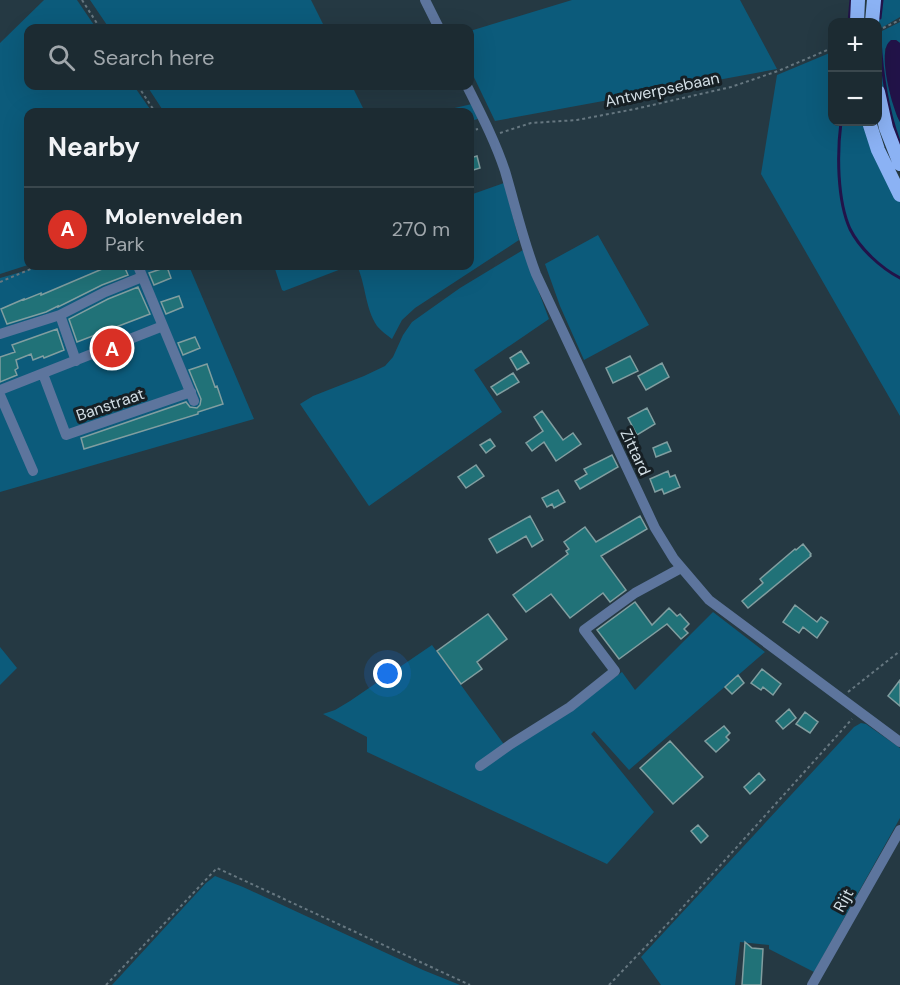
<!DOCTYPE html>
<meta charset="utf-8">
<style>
body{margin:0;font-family:"DM Sans",sans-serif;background:#25333a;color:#f1f3f6}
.controls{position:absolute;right:18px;top:18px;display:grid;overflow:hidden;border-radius:12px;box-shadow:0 6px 24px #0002}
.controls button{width:54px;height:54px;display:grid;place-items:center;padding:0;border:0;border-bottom:2px solid #3a474d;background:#1c2b32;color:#f1f3f6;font:30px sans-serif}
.you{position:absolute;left:388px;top:674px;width:21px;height:21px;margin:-15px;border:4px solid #fff;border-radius:50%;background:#1a73e8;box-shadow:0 0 0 9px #1a73e833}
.badge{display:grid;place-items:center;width:39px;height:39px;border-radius:50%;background:#d93025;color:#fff;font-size:20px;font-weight:700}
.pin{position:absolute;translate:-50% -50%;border:3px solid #fff;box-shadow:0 2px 6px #0006}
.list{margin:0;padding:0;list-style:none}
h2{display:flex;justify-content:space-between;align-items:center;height:78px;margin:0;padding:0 24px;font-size:26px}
h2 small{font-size:20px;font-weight:400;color:#a0a7ac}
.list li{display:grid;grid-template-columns:39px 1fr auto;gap:18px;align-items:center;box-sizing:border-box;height:84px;padding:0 24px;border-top:2px solid #3a474d}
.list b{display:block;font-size:22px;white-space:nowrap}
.list p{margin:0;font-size:20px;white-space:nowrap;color:#a0a7ac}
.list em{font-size:20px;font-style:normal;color:#a0a7ac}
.icon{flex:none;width:33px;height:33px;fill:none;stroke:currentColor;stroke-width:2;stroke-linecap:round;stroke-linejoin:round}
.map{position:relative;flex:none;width:900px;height:985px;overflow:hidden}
.search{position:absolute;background:#1c2b32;box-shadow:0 6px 24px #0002;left:24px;top:24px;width:450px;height:66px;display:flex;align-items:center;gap:15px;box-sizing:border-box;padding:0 21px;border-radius:12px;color:#a0a7ac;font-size:22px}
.panel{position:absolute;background:#1c2b32;box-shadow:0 6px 24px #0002;left:24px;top:108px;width:450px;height:162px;border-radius:12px}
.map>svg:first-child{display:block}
.green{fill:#0c5b7b}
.water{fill:#221349}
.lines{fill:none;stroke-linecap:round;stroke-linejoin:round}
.stream{stroke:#221349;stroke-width:3}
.building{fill:#217278;stroke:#819ea0;stroke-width:1.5}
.path{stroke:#667780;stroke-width:2;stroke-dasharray:3 3;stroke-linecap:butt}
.minor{stroke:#5d759d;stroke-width:10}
.major{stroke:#8bb2f4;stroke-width:14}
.labels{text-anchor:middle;stroke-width:6;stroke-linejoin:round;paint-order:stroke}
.street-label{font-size:16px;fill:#d2dee5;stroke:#161f24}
</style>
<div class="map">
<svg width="900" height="985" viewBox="0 0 900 985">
<rect width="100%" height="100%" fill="#253943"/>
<path class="green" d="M44 0H77L96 28H28V86H134L152 112H28V265L0 274V43Z
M90 0H311L325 28H109Z
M572 0H740L777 69 495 121 470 69V31Z
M877 0H900V17L878 30Z
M900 22V43L896 40 891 41 885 49 897 116 900 122V156L883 101 878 70V33Z
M832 52V122H866L900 200V416L761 174 777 75Z
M147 86H352L365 112H164Z
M472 104 478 119 470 121V112H437Z
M504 183 519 240 415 308 402 320 392 339C387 335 381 331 377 326 365 308 366 285 357 266H470V195Z
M598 235 649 325 584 360 560 306 545 264Z
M523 250 549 319 474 370 502 412 369 506 300 404 313 396 364 376 385 366 393 357 403 335 412 322 460 288Z
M42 266H189L254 419 0 492V278Z
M274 266H349L284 291 282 290Z
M713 612 765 652 629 770 594 731 591 734 654 812 607 864 367 752V737L323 714 335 710 350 701 432 645 508 750 568 712 622 672 635 690Z
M0 647 17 668 0 685Z
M861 723 866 724 900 748V818L814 972 769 949V945L740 942 735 985H661L641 957 842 740 854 727Z
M215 876 243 887 423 970 460 985H112L206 883Z"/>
<path class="water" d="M891 40H896L900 43V122C892 107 881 64 886 48 887 44 888 43 891 40Z"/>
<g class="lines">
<path class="stream" d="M880 18 882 0
M849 22 851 0
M880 39C882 75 887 109 900 144
M841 122C837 153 837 200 850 229 860 249 881 268 900 278"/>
</g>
<path class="building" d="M477 156 480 168 470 171V158Z
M106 266H124L128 275 102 285 58 307V306L46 312 7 324 1 309 24 299V300L41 293V295L107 267Z
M167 267 171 278 154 285 149 273Z
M138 287 150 314 77 342 69 319 108 299Z
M179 296 183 307 166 314 161 302Z
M57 329 64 350 44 358 43 356 33 360 31 354 16 360 18 368 15 370 17 375 0 382V357L15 352 12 345Z
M195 337 200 348 183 355 178 343Z
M521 351 529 363 517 370 510 358Z
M630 356 638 371 613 383 606 368Z
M662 363 669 377 646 390 638 376Z
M207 364 215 387 217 386 223 404 198 412V414L84 449 81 438 186 402 190 407 197 408 200 405 201 399 189 370Z
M513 373 519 382 497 395 491 387Z
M647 408 655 424 637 435 628 418Z
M542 411 563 440 573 433 581 444 556 461 544 442 532 451 526 443 543 431 534 417Z
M490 439 495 446 486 453 480 445Z
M667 442 671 451 656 457 653 448Z
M612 455 618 467 580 489 575 481 587 474 584 469Z
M476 465 484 476 466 488 458 477Z
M668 471 670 477 675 475 680 487 664 494 662 489 655 492 650 479Z
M558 490 565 502 554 508 552 504 547 507 542 498Z
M530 516 543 540 532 547 526 536 497 553 489 539Z
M640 516 647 529 601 556 626 590 610 602 603 593 570 618 551 594 526 612 513 595 568 554 566 551 569 549 564 542 585 527 596 542Z
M803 544 811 554 810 555 811 556 748 608 742 601 763 583 760 579 795 549 796 550Z
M635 602 652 625 669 608 677 616 680 614 689 624 684 629 688 633 681 639 667 624 619 659 597 630Z
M795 605 817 622 821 617 828 622 817 638 803 627 799 633 783 622Z
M488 614 507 639 477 662 482 669 461 684 437 651Z
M762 669 781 684 773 695 763 687 761 690 751 683Z
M738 675 744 683 732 694 725 687Z
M900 680V706L888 696Z
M789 709 796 718 783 729 776 721Z
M805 712 818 722 810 733 796 724Z
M724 726 730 733 726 737 729 740 716 752 705 741Z
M670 741 703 777 673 804 640 768Z
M759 773 765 780 750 794 744 787Z
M698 825 708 836 701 843 691 831Z
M745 942 752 948 763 949 761 985H742Z"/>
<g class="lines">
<path class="path" d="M82 0 100 28
M883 28 900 20
M138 86 155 112
M470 131 478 129
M500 133 531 123 577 120 635 109 731 87 778 71 832 48
M0 282 38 266
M848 692 900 651
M106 985 217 868 470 985
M609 985 673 918 852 719"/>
<path class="minor" d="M425 0 439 28
M467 86C481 114 495 141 505 171 515 205 523 240 536 274L655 528 674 559 709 600 900 742
M138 266 194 401
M60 315 76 361
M0 334 60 315 105 292 142 277
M43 374 66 435 191 392
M0 390 163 326
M0 395 33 471
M480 766 511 744 570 707 615 671 584 630 635 593 681 568
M812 985 900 830"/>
<path class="major" d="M857 22 858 0
M872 22 874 0
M878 92 886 128 900 164
M869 122 878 150 900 195"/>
</g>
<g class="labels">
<g class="street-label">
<text transform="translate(662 89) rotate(-12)" y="6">Antwerpsebaan</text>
<text transform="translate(110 404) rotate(-19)" y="6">Banstraat</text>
<text transform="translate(636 452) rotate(65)" y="6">Zittard</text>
<text transform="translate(843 900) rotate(-61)" y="6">Rijt</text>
</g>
</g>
</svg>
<div class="controls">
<button>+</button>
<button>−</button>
</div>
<div class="you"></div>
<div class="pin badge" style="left:112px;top:348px">A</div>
<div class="search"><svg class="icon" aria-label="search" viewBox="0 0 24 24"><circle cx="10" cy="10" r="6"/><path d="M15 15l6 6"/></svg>Search here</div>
<section class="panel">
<h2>Nearby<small></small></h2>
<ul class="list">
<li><span class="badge">A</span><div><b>Molenvelden</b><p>Park</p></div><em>270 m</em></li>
</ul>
</section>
</div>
